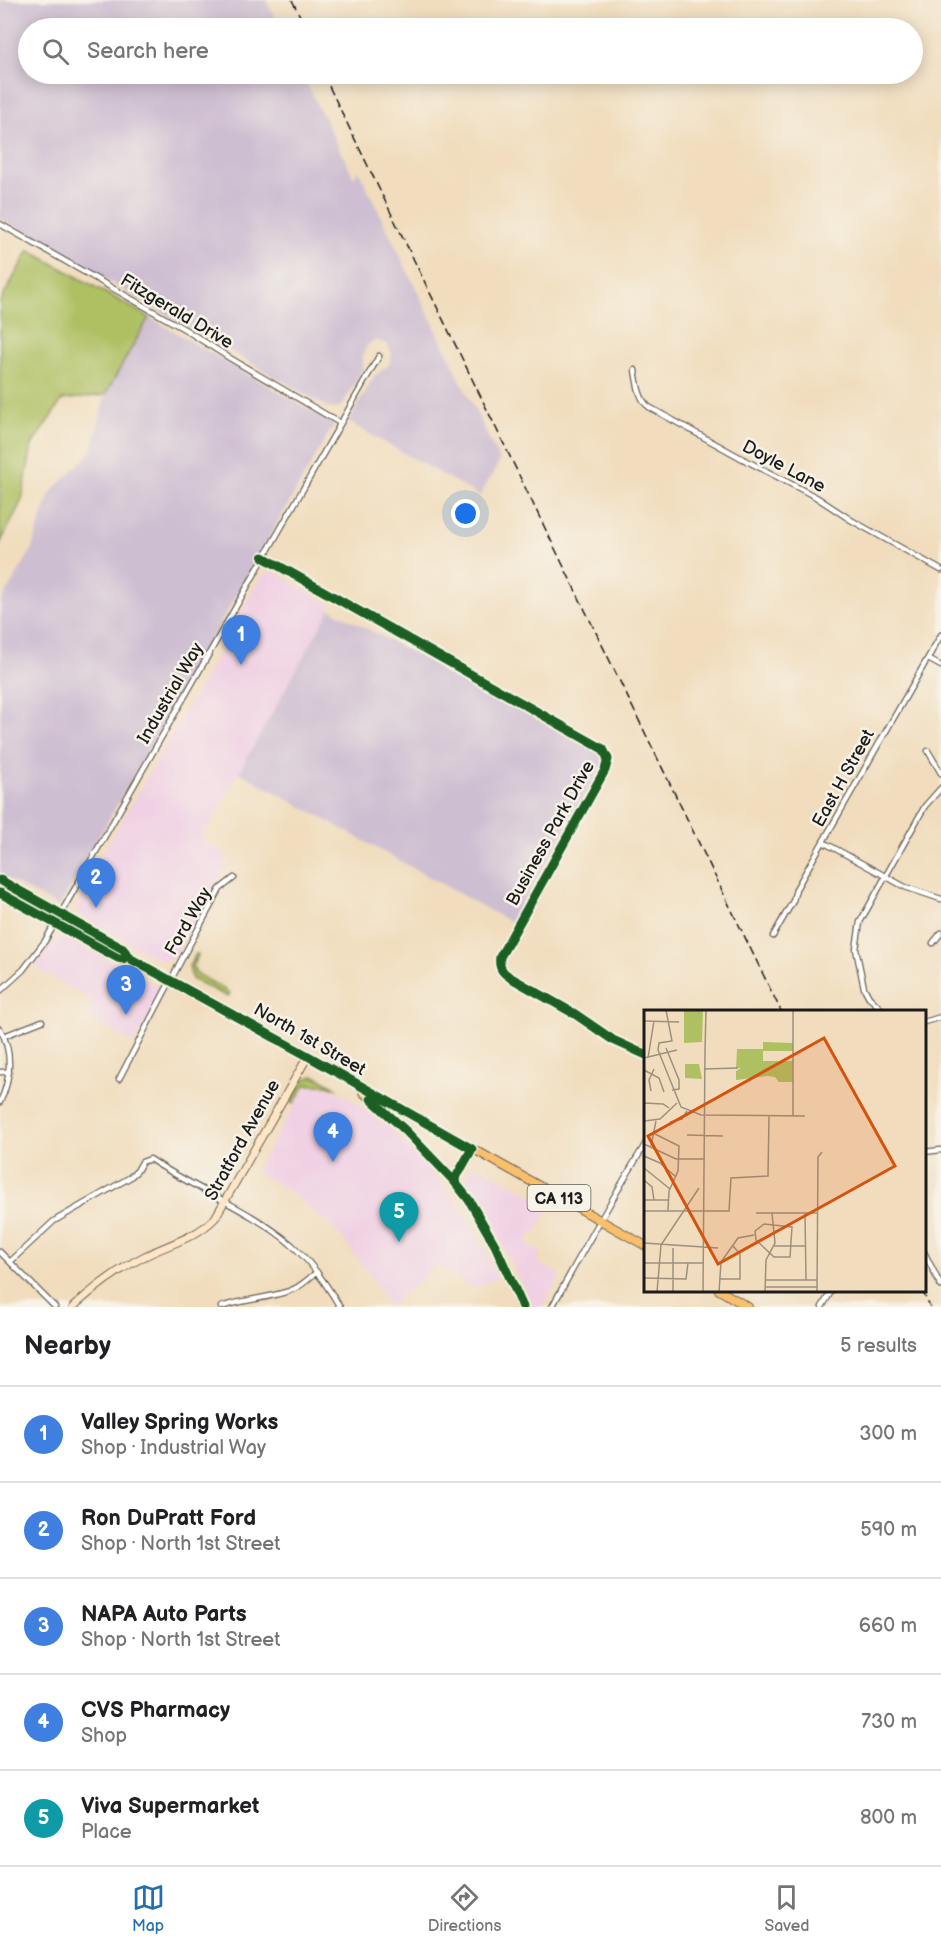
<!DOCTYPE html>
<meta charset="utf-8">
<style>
body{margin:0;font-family:"Balsamiq Sans",sans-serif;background:#f2f2f2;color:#202124}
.you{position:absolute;left:466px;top:514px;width:21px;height:21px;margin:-15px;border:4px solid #fff;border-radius:50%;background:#1a73e8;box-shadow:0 0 0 9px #1a73e833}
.badge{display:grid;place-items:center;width:39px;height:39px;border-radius:50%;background:#1f6fb2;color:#fff;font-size:20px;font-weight:700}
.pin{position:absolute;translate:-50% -50px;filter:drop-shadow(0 2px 3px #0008)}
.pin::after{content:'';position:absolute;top:32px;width:21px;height:18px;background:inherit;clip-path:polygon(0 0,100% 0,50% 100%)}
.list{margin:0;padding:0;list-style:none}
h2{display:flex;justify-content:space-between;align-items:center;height:78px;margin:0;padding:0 24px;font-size:26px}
h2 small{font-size:20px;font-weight:400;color:#757577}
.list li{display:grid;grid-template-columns:39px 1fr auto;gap:18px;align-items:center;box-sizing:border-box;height:96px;padding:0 24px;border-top:2px solid #e0e0e0}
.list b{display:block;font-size:22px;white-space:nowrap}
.list p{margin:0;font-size:20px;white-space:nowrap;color:#757577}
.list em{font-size:20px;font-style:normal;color:#757577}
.icon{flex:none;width:33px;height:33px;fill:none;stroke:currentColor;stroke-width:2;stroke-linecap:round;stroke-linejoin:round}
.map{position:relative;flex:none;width:941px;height:1307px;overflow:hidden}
.search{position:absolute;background:#fff;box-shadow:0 3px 15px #0003;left:18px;right:18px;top:18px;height:66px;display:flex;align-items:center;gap:15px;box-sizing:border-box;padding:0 21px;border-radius:33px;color:#757577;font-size:22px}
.sheet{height:558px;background:#fff}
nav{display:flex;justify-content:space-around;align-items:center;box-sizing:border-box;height:84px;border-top:2px solid #e0e0e0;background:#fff;font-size:16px;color:#757577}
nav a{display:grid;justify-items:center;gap:3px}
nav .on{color:#1f6fb2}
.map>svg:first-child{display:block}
.built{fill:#f0d0e4}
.industrial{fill:#cebed1}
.green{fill:#afc063;stroke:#666e40;stroke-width:1.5}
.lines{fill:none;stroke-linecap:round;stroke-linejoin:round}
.street-casing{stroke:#676054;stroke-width:7}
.secondary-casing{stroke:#676054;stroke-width:9}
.primary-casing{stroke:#676054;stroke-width:10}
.street{stroke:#fff;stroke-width:4.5}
.secondary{stroke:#fde5c5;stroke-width:7}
.primary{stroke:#f9bf6d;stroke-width:8}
.rail{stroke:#1c1c1c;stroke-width:1.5;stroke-dasharray:9 4.5;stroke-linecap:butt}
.cycleway-casing{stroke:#f7f3e8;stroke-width:13}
.cycleway{stroke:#1b5e20;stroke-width:9}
.labels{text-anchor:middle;stroke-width:5;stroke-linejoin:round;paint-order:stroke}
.shield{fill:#f7f3e8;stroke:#5e5c59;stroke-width:1.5}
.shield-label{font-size:16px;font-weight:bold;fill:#1c1c1c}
.street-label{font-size:18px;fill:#1c1c1c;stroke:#f7f3e8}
.inset-road{fill:none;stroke:#9c907d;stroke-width:1.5}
.view{fill:#d4530e;fill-opacity:0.15;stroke:#d4530e;stroke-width:3}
.inset-edge{fill:none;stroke:#1c1c1c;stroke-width:3}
</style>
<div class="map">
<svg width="941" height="1307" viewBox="0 0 941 1307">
<rect width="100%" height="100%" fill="#f7f3e8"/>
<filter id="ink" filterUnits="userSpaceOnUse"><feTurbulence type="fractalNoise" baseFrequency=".0167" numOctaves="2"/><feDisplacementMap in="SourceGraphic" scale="12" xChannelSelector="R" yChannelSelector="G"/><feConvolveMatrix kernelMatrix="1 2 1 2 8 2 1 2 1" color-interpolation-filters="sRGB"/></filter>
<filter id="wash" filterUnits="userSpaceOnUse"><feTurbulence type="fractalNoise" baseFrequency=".008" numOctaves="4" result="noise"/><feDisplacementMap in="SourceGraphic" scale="24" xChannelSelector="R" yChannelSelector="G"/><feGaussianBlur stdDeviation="1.35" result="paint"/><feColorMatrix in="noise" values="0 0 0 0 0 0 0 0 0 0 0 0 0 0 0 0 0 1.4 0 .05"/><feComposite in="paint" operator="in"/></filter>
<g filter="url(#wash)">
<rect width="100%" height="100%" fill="#f1ddbd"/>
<path class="built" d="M267 572H274L329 604 330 609 201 840 222 852 227 860 226 866 175 956 165 961 155 958 82 916 77 913 76 907 101 856 213 663 259 579Z
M65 937 165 990 134 1044 88 1017 95 1002 34 967 54 941Z
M306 1087 330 1088 348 1097 387 1126 426 1165 454 1199 482 1243 497 1278 474 1289 438 1265 391 1305H388L373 1279 346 1243 327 1222 287 1190 255 1171Z
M474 1167H481L551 1205 535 1234 531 1232 526 1243 542 1253 537 1262 561 1275 542 1307H533L532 1305 493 1225 466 1181 467 1172Z"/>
<path class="industrial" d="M0 0H266L280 28H28V74H302L354 178 358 169 500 461 480 496 348 422 374 376 389 365 392 354 387 344 376 340 367 345 363 354V369L343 404 336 409 329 408 0 219Z
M149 317 334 424 59 907 0 875V603L31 551 50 493 92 451 105 395Z
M330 609 601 753 604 761 512 923 239 772Z"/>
<path class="green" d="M29 250 149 317 105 395 62 400 32 445 22 500 0 544V302Z
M196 954 198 955 192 967 195 969 194 972 230 993 228 997 192 979 189 966Z
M313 1076 317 1078 318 1077 339 1089 327 1085H305L294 1103 290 1101 303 1080Z"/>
</g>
<g filter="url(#ink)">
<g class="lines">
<defs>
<path id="street" d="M0 224 186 330 228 357 340 423
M635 370C637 382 639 400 649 407L743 459 816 497 851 520 941 570
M263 557 603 749 608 759 605 770 500 957C498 969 504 974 513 979L575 1014 613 1040 646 1055
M928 659 941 666
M928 751 941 773
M823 842 905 887 941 899
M773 936 793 901 796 889 941 635
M933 943 941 933
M0 991 23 970 45 941 379 356
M883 1011 869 997 864 988 856 949 860 922 925 806 941 788
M924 1022 941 1017
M0 1029C13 1051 11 1080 0 1102
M4 1036 42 1021
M0 1072H9
M119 1079 185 953 220 889 234 878
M924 1152 941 1150
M0 1252 55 1307
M924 1252 941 1286
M11 1261 54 1221 129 1178 137 1171 142 1162 150 1159C196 1190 250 1209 292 1245 312 1263 327 1285 340 1307
M221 1307C244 1299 274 1298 294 1289 303 1285 310 1277 317 1272
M552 1307C582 1252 613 1197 646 1143
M822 1307 832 1290"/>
<path id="secondary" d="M472 1149 454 1181C486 1222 502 1260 523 1307
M73 1307C95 1287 119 1269 145 1256 169 1244 196 1238 215 1218L308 1056"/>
<path id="primary" d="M0 880 123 949 131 959 308 1056 646 1246
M0 893 118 958 131 959
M363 1092 406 1131 454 1181
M719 1290 748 1307"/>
</defs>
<use href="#street" class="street-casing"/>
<use href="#secondary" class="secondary-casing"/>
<use href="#primary" class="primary-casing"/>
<use href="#street" class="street"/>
<use href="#secondary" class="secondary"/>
<use href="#primary" class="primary"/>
<path class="rail" d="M292 0 306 28
M323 74 781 1011
M922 1290 930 1307"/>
<defs>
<path id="cycleway" d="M263 557 603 749 608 759 605 770 500 957C498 969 504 974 513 979L575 1014 613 1040 646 1055
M0 880 123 949 131 959 308 1056 472 1149 454 1181
M0 893 118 958 123 959
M371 1099 406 1131 454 1181 469 1200 495 1245 523 1307"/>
</defs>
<use href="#cycleway" class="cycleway-casing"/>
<use href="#cycleway" class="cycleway"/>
</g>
</g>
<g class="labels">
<rect class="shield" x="527.5" y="1185" width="63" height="26" rx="4.5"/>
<g class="shield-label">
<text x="559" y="1204">CA 113</text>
</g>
<g class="street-label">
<text transform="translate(177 311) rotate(31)" y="6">Fitzgerald Drive</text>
<text transform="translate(784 466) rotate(28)" y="6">Doyle Lane</text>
<text transform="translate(170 693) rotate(-60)" y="6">Industrial Way</text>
<text transform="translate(843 778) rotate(-61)" y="6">East H Street</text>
<text transform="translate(550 833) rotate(-61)" y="6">Business Park Drive</text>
<text transform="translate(188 921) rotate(-60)" y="6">Ford Way</text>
<text transform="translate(310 1039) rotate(30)" y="6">North 1st Street</text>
<text transform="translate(242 1140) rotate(-61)" y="6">Stratford Avenue</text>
</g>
</g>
<g transform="translate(644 1010)">
<rect width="282" height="282" fill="#f1ddbd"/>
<path d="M40 0H59L58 32 40 33ZM119 32 149 33V41H119V51H149V72H135L131 67 123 66 92 70V61L97 58H92L93 39H119ZM41 54H55L58 69 41 68Z" fill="#afc063"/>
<path class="inset-road" d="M22 0 28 31 15 33 14 40 37 97 57 105 161 106M0 11 35 12M22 38 35 70V79L28 80M61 41 62 0M0 48 33 40M4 48 10 11M60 59 94 58M0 60 15 68 20 82M7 81 5 70 10 59M0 93 19 94 25 98M149 106V0M0 111 16 109 33 93M26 112 38 109 43 101M11 124 35 136 34 161 25 181 24 200M43 125 79 126M0 134 32 149H61M7 136 12 111M0 146 16 153 32 167M0 158 26 179M0 170 8 177 10 190M0 190H24M0 201H85L87 168 124 166 125 106M112 203H173M161 203 162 270M120 214 148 217 146 247H130L112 230 111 221ZM0 233 74 238M130 236H161M0 253H60M0 268 42 269 44 253M75 269H96V244L89 236M121 270H173M121 277H173M13 282 17 235 55 178M29 282V238M59 282 61 40M75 282 77 252 94 228 110 225M121 282 122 250 131 233 128 203M173 282 174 147 178 142"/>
<path class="view" d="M180 28 251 156 74 254 4 126Z"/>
<rect width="282" height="282" class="inset-edge"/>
</g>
</svg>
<div class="you"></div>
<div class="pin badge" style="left:241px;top:665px;background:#3f7fe0">1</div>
<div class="pin badge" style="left:96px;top:908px;background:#3f7fe0">2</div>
<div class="pin badge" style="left:126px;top:1015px;background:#3f7fe0">3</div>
<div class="pin badge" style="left:333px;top:1162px;background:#3f7fe0">4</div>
<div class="pin badge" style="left:399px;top:1242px;background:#0f9aa8">5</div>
<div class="search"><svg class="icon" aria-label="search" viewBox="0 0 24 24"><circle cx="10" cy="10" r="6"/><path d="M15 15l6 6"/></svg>Search here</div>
</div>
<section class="sheet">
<h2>Nearby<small>5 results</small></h2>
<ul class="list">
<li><span class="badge" style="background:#3f7fe0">1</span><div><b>Valley Spring Works</b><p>Shop · Industrial Way</p></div><em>300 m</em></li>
<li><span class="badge" style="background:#3f7fe0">2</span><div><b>Ron DuPratt Ford</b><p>Shop · North 1st Street</p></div><em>590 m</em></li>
<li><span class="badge" style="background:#3f7fe0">3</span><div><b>NAPA Auto Parts</b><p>Shop · North 1st Street</p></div><em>660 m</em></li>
<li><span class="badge" style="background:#3f7fe0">4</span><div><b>CVS Pharmacy</b><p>Shop</p></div><em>730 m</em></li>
<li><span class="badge" style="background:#0f9aa8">5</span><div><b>Viva Supermarket</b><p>Place</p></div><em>800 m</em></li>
</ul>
</section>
<nav>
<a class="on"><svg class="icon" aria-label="map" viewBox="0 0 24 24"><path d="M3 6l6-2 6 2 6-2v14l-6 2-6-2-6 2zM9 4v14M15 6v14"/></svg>Map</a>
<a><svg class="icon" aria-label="directions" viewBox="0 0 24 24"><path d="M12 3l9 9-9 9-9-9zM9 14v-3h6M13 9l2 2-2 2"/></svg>Directions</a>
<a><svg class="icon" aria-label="saved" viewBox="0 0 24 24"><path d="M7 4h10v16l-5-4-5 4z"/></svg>Saved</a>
</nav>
